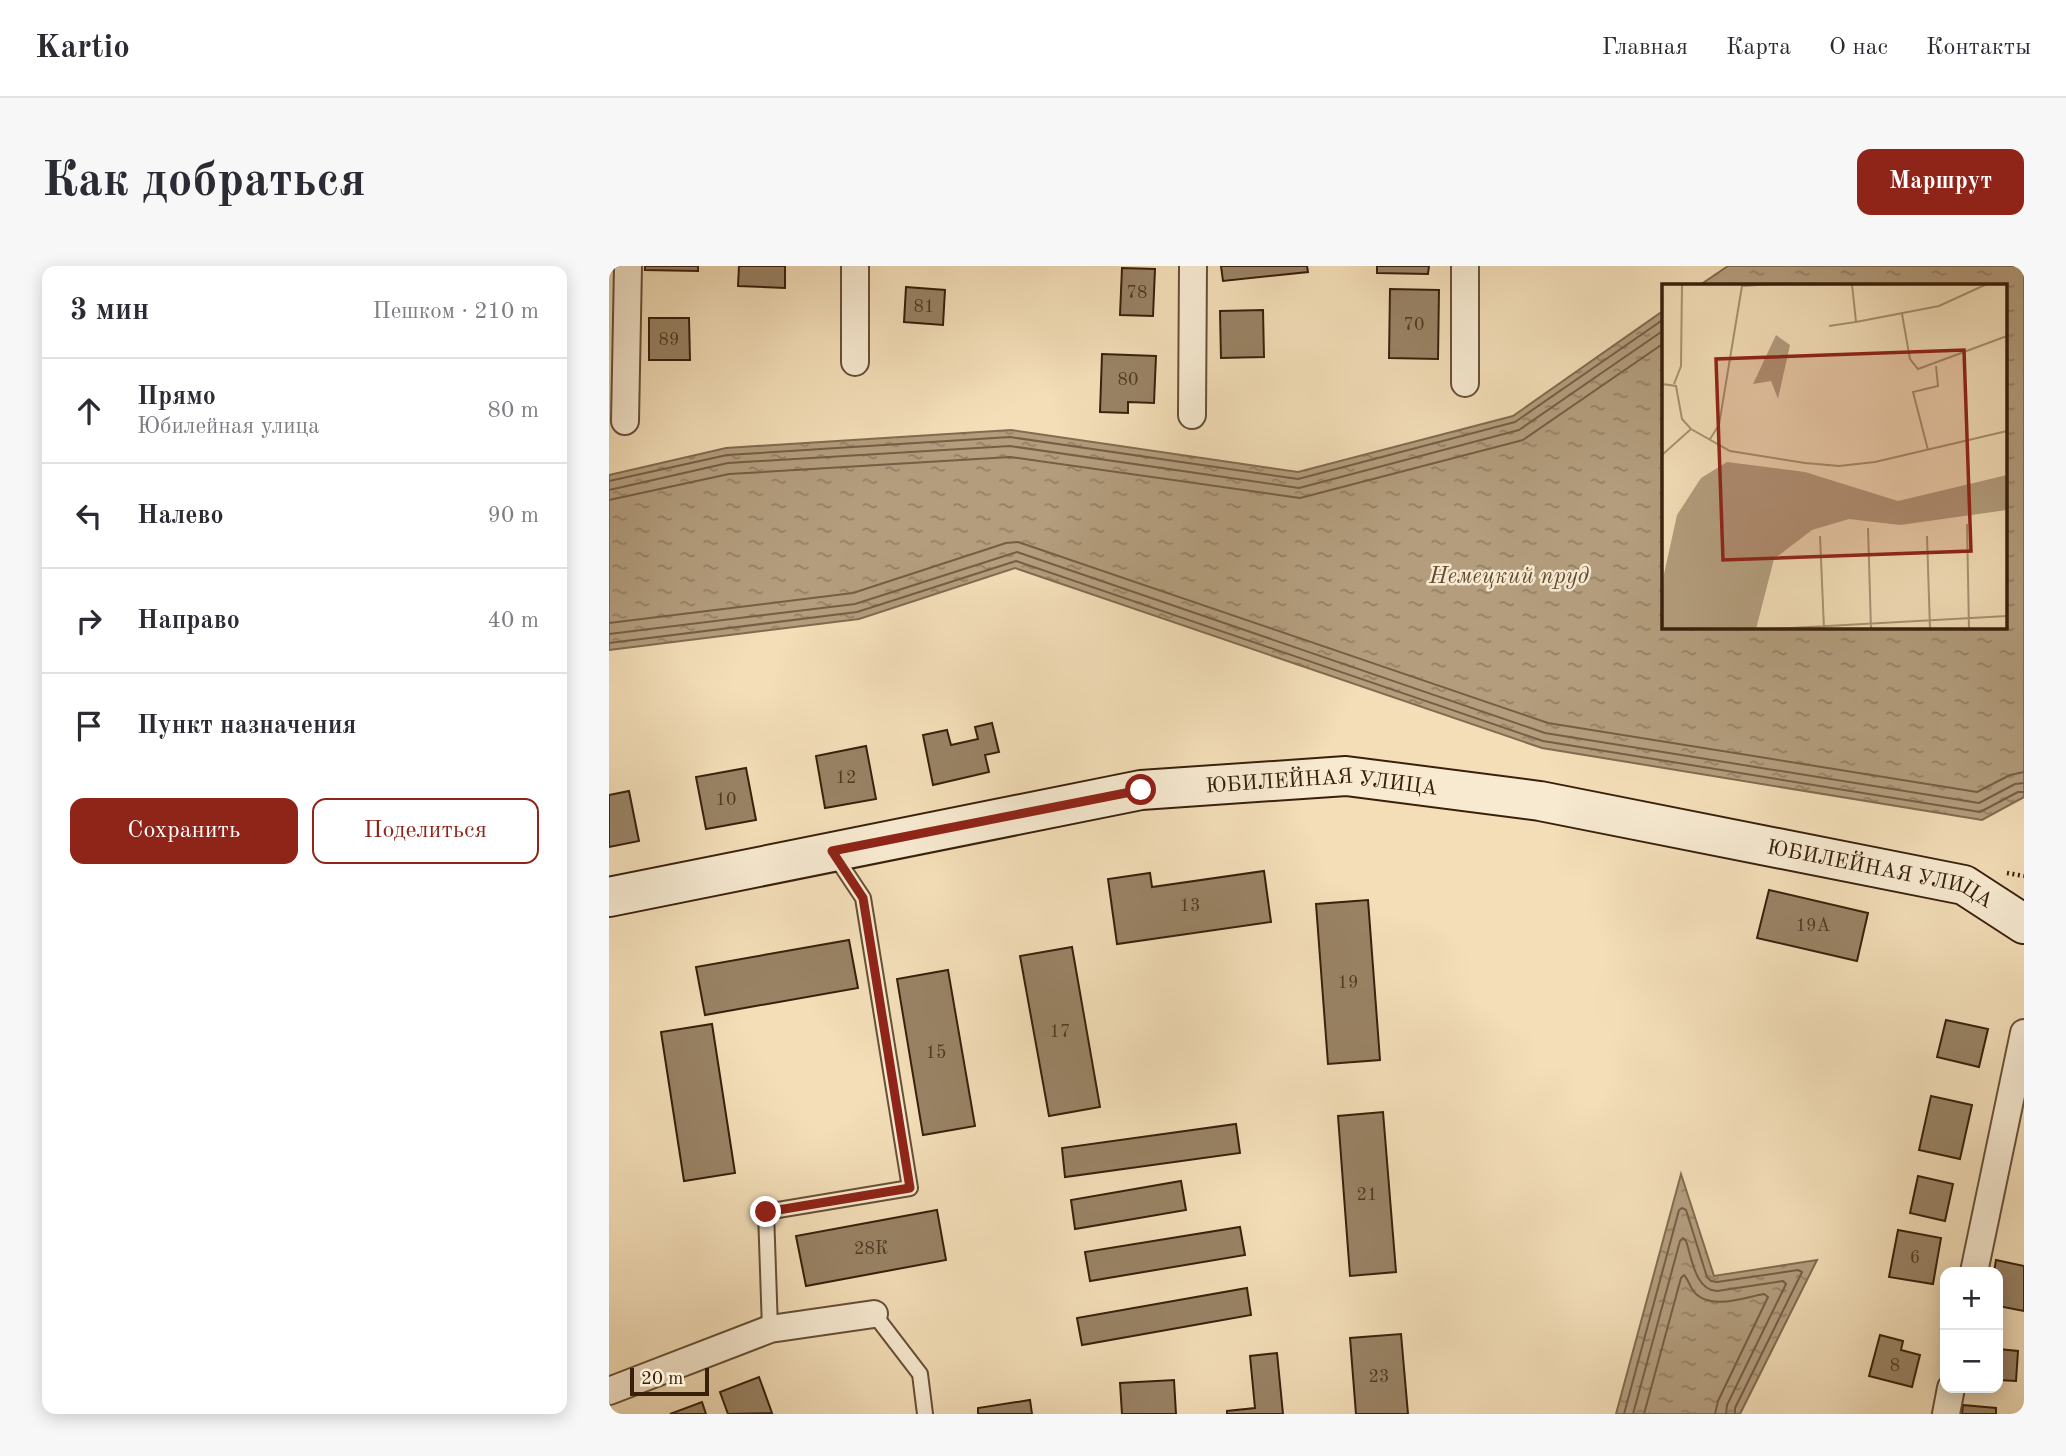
<!DOCTYPE html>
<html lang="ru">
<meta charset="utf-8">
<style>
body{margin:0;font-family:"Old Standard TT",serif;background:#f7f7f7;color:#2b2b33}
.controls{position:absolute;right:21px;bottom:21px;display:grid;overflow:hidden;border-radius:14px;box-shadow:0 4px 18px #0003}
.controls button{width:63px;height:63px;display:grid;place-items:center;padding:0;border:0;border-bottom:2px solid #e1e1e2;background:#fff;color:#2b2b33;font:35px sans-serif}
.scale{position:absolute;left:21px;bottom:18px;width:79px;box-sizing:border-box;padding-left:7px;border:4px solid #38200b;border-top:0;font-size:19px;line-height:24px;white-space:nowrap;color:#38200b;-webkit-text-stroke:5px #f7ead1;paint-order:stroke}
.stop{position:absolute;width:21px;height:21px;margin:-16px;border:5px solid #8f2418;border-radius:50%;background:#fff}
.stop.end{background:#8f2418;border-color:#fff;box-shadow:0 2px 7px #0008}
.list{margin:0;padding:0;list-style:none}
h2{display:flex;justify-content:space-between;align-items:center;height:91px;margin:0;padding:0 28px;font-size:30px}
h2 small{font-size:23px;font-weight:400;color:#7c7c81}
.list li{display:grid;grid-template-columns:46px 1fr auto;gap:21px;align-items:center;box-sizing:border-box;height:105px;padding:0 28px;border-top:2px solid #e1e1e2}
.list b{display:block;font-size:26px;white-space:nowrap}
.list p{margin:0;font-size:23px;white-space:nowrap;color:#7c7c81}
.list em{font-size:23px;font-style:normal;color:#7c7c81}
.actions{display:flex;gap:14px;padding:21px 28px}
.actions a{flex:1;padding:16px 0;border:2px solid #8f2418;border-radius:14px;text-align:center;font-size:24px;color:#8f2418}
.actions .main{background:#8f2418;color:#fff}
.icon{flex:none;width:38px;height:38px;fill:none;stroke:currentColor;stroke-width:2;stroke-linecap:round;stroke-linejoin:round}
.map{position:relative;flex:none;width:1415px;height:1148px;overflow:hidden;border-radius:14px}
header{display:flex;align-items:center;gap:42px;box-sizing:border-box;height:98px;padding:0 35px;background:#fff;border-bottom:2px solid #e1e1e2}
header strong{font-size:33px}
nav{display:flex;gap:38px;margin-inline-start:auto;font-size:24px}
.intro{display:flex;align-items:center;justify-content:space-between;box-sizing:border-box;height:168px;padding:0 42px}
h1{margin:0;font-size:49px}
.button{padding:18px 32px;border-radius:14px;background:#8f2418;color:#fff;font-size:24px;font-weight:700}
main{display:flex;gap:42px;padding:0 42px}
aside{flex:1;background:#fff;border-radius:14px;box-shadow:0 4px 18px #0003}
.map>svg:first-child{display:block}
.water{fill:url(#water-ripples);stroke:#826b4f;stroke-width:2}
.lines{fill:none;stroke-linecap:round;stroke-linejoin:round}
.shore{stroke:#765e44;stroke-width:2}
.building{fill:#998365;stroke:#38200b;stroke-width:2}
.lane-casing{stroke:#675036;stroke-width:18}
.street-casing{stroke:#675036;stroke-width:30}
.secondary-casing{stroke:#38200b;stroke-width:42}
.path{stroke:#38200b;stroke-width:4.5;stroke-dasharray:2 3.5;stroke-linecap:butt}
.lane{stroke:#f7ead1;stroke-width:14}
.street{stroke:#f7ead1;stroke-width:26}
.secondary{stroke:#f7ead1;stroke-width:38}
.route{stroke:#8f2418;stroke-width:9}
.labels{text-anchor:middle;stroke-width:5;stroke-linejoin:round;paint-order:stroke}
.number-label{font-size:18px;fill:#503922}
.street-label{font-size:21px;fill:#38200b;stroke:#f7ead1}
.water-label{font-size:23px;font-style:italic;fill:#634c33;stroke:#f7ead1}
.inset-road{fill:none;stroke:#a89273;stroke-width:2}
.view{fill:#8f2418;fill-opacity:0.15;stroke:#8f2418;stroke-width:3.5}
.inset-edge{fill:none;stroke:#38200b;stroke-width:3.5}
</style>
<header>
<strong>Kartio</strong>
<nav><a>Главная</a><a>Карта</a><a>О нас</a><a>Контакты</a></nav>
</header>
<div class="intro"><h1>Как добраться</h1><a class="button">Маршрут</a></div>
<main>
<aside>
<h2>3 мин<small>Пешком · 210 m</small></h2>
<ul class="list">
<li><svg class="icon" aria-label="ahead" viewBox="0 0 24 24"><path d="M12 20V5M6 11l6-6 6 6"/></svg><div><b>Прямо</b><p>Юбилейная улица</p></div><em>80 m</em></li>
<li><svg class="icon" aria-label="left" viewBox="0 0 24 24"><path d="M17 20v-9H6M10 6l-5 5 5 5"/></svg><div><b>Налево</b></div><em>90 m</em></li>
<li><svg class="icon" aria-label="right" viewBox="0 0 24 24"><path d="M7 20v-9h11M14 6l5 5-5 5"/></svg><div><b>Направо</b></div><em>40 m</em></li>
<li><svg class="icon" aria-label="arrive" viewBox="0 0 24 24"><path d="M6 21V4h12l-3 4 3 4H6"/></svg><div><b>Пункт назначения</b></div></li>
</ul>
<div class="actions"><a class="main">Сохранить</a><a>Поделиться</a></div>
</aside>
<div class="map">
<svg width="1415" height="1148" viewBox="0 0 1415 1148">
<defs>
<pattern id="water-ripples" width="26" height="14" patternUnits="userSpaceOnUse" patternTransform="scale(1.75)"><rect width="26" height="14" fill="#b39d7d"/><path d="M2 4q2-2 4 0t4 0M15 11q2-2 4 0t4 0" fill="none" stroke="#938065"/></pattern>
</defs>
<rect width="100%" height="100%" fill="#f3deb8"/>
<filter id="stains"><feTurbulence type="fractalNoise" baseFrequency=".00286" numOctaves="4"/><feColorMatrix values="0 0 0 0 .2 0 0 0 0 .09 0 0 0 0 .02 0 0 0 .5 -.17"/></filter>
<radialGradient id="worn" r=".72"><stop offset=".6" stop-color="#630" stop-opacity="0"/><stop offset="1" stop-color="#630" stop-opacity=".3"/></radialGradient>
<path class="water" d="M1119 0H1415V531L1373 554 933 482 406 302 250 353 0 384V209L117 182 402 164 689 206 904 150 1054 45 1055 360H1396V19H1091Z
M1072 908 1105 1010 1208 994 1131 1148H1007Z"/>
<g class="lines">
<path class="shore" d="M0 215 118 189 401 171 689 213 906 156 1055 53
M0 224 119 197 401 180 690 222 910 164 1055 64
M0 234 120 208 401 191 691 232 914 174 1055 77
M0 357 244 327 397 277 409 276 939 457 1368 526 1401 509 1415 506
M0 368 246 338 408 286 936 467 1370 537 1406 518 1415 517
M0 377 248 346 407 295 934 475 1371 546 1409 526H1415
M1015 1148 1070 944 1073 942 1077 944 1098 1011 1102 1015 1108 1016 1189 1004 1193 1006 1126 1142V1148
M1024 1148 1071 975 1074 972 1077 975C1083 992 1086 1024 1108 1025L1174 1015 1177 1018 1118 1139 1117 1148
M1035 1148 1072 1012 1075 1009C1080 1014 1081 1023 1087 1028 1104 1044 1136 1031 1155 1028L1159 1031 1109 1135 1106 1148"/>
</g>
<path class="building" d="M36 0H89V5L36 4Z
M130 0H176V22L129 20Z
M612 0H698L699 6 614 15Z
M768 0H820L819 8 768 7Z
M513 2 546 3 544 50 511 49Z
M297 21 336 24 334 59 295 56Z
M781 23 830 24 829 93 780 92Z
M654 44 655 91 612 92 611 45Z
M40 52H80L81 94H40Z
M493 88 547 90 545 137 519 136V147L491 146Z
M383 457 390 486 376 489 380 506 324 519 314 469 338 464 342 479 369 473 366 461Z
M257 480 267 533 216 542 207 490Z
M137 502 147 554 97 563 87 511Z
M20 525 30 575 0 581V529Z
M655 605 662 656 508 678 499 613 541 607 543 621Z
M1160 624 1259 647 1248 695 1148 672Z
M759 634 771 794 719 798 707 638Z
M240 674 249 722 96 749 87 701Z
M463 681 491 841 440 850 411 690Z
M339 704 366 860 314 869 288 713Z
M1337 754 1379 763 1370 801 1328 791Z
M103 758 126 907 75 915 52 766Z
M1322 830 1363 839 1351 893 1310 884Z
M774 846 787 1006 741 1010 729 850Z
M627 858 631 887 456 911 453 882Z
M1309 910 1344 918 1336 955 1301 947Z
M572 915 577 944 466 963 462 934Z
M328 944 337 994 197 1020 187 970Z
M631 961 636 989 481 1015 476 986Z
M1289 964 1332 972 1324 1018 1280 1011Z
M1387 994 1415 1000V1045L1389 1040V1006H1385Z
M638 1022 642 1049 473 1079 468 1052Z
M792 1068 799 1148H747L741 1072Z
M1271 1069 1294 1075 1292 1084 1311 1089 1303 1121 1260 1110Z
M1389 1083 1409 1085 1407 1115 1389 1114Z
M668 1087 674 1148H618V1145L646 1142 641 1090Z
M150 1111 163 1147 119 1148 111 1126Z
M565 1114 567 1148H513L511 1117Z
M421 1134 423 1148H369V1142Z
M93 1136 97 1148H61Z
M1354 1139 1387 1142V1148H1353Z"/>
<g class="lines">
<defs>
<path id="lane" d="M265 1048 311 1108 316 1148
M161 1063 157 946 301 922 254 632 226 590"/>
<path id="street" d="M856 0V117
M246 96V0
M583 149 584 0
M16 155 19 0
M1365 1006 1415 767
M0 1125 161 1063 265 1048
M1337 1148 1342 1122"/>
<g id="secondary">
<path id="s1" d="M0 631 532 524 737 510 931 535 1355 619 1415 658"/>
</g>
</defs>
<use href="#lane" class="lane-casing"/>
<use href="#street" class="street-casing"/>
<use href="#secondary" class="secondary-casing"/>
<path class="path" d="M1398 607 1415 610"/>
<use href="#lane" class="lane"/>
<use href="#street" class="street"/>
<use href="#secondary" class="secondary"/>
</g>
<g class="lines">
<path class="route" d="M157 946 301 922 254 632 223 585 532 524"/>
</g>
<g class="labels">
<g class="number-label">
<text x="528" y="32">78</text>
<text x="315" y="46">81</text>
<text x="805" y="64">70</text>
<text x="60" y="79">89</text>
<text x="519" y="119">80</text>
<text x="237" y="517">12</text>
<text x="117" y="539">10</text>
<text x="581" y="645">13</text>
<text x="1204" y="665">19А</text>
<text x="739" y="722">19</text>
<text x="451" y="771">17</text>
<text x="327" y="792">15</text>
<text x="758" y="934">21</text>
<text x="262" y="988">28К</text>
<text x="1306" y="997">6</text>
<text x="1286" y="1105">8</text>
<text x="770" y="1116">23</text>
</g>
<g class="street-label">
<text dy="7" stroke="none"><textPath href="#s1" startOffset="724">ЮБИЛЕЙНАЯ УЛИЦА</textPath></text>
<text dy="7" stroke="none"><textPath href="#s1" startOffset="1292">ЮБИЛЕЙНАЯ УЛИЦА</textPath></text>
</g>
<g class="water-label">
<text x="900" y="317">Немецкий пруд</text>
</g>
</g>
<g transform="translate(1053 18)">
<rect width="345" height="345" fill="#f3deb8"/>
<path d="M114 51 128 61 116 115 109 97 91 100ZM65 178 143 188 236 217 345 191V226L238 241 187 235 150 246 112 275 94 345H0V299L15 231 39 194Z" fill="#b39d7d"/>
<path class="inset-road" d="M240 30 248 75 256 85 345 52M194 38 277 22 325 0M167 42 194 38 190 0M0 100 14 102 20 135 29 145 68 167 143 179 177 182 213 178 345 147M12 100 19 82 20 0M48 155 57 141 80 2 111 0M266 166 251 108 276 102 274 82M0 171 29 145M305 240 307 345M206 244 209 345M158 252 162 345M265 252 268 345M110 345 345 332"/>
<path class="view" d="M302 66 309 267 61 276 54 75Z"/>
<rect width="345" height="345" class="inset-edge"/>
</g>
<rect width="100%" height="100%" filter="url(#stains)"/>
<rect width="100%" height="100%" fill="url(#worn)"/>
</svg>
<div class="controls">
<button>+</button>
<button>−</button>
</div>
<div class="scale">20 m</div>
<div class="stop" style="left:532px;top:524px"></div>
<div class="stop end" style="left:157px;top:946px"></div>
</div>
</main>
